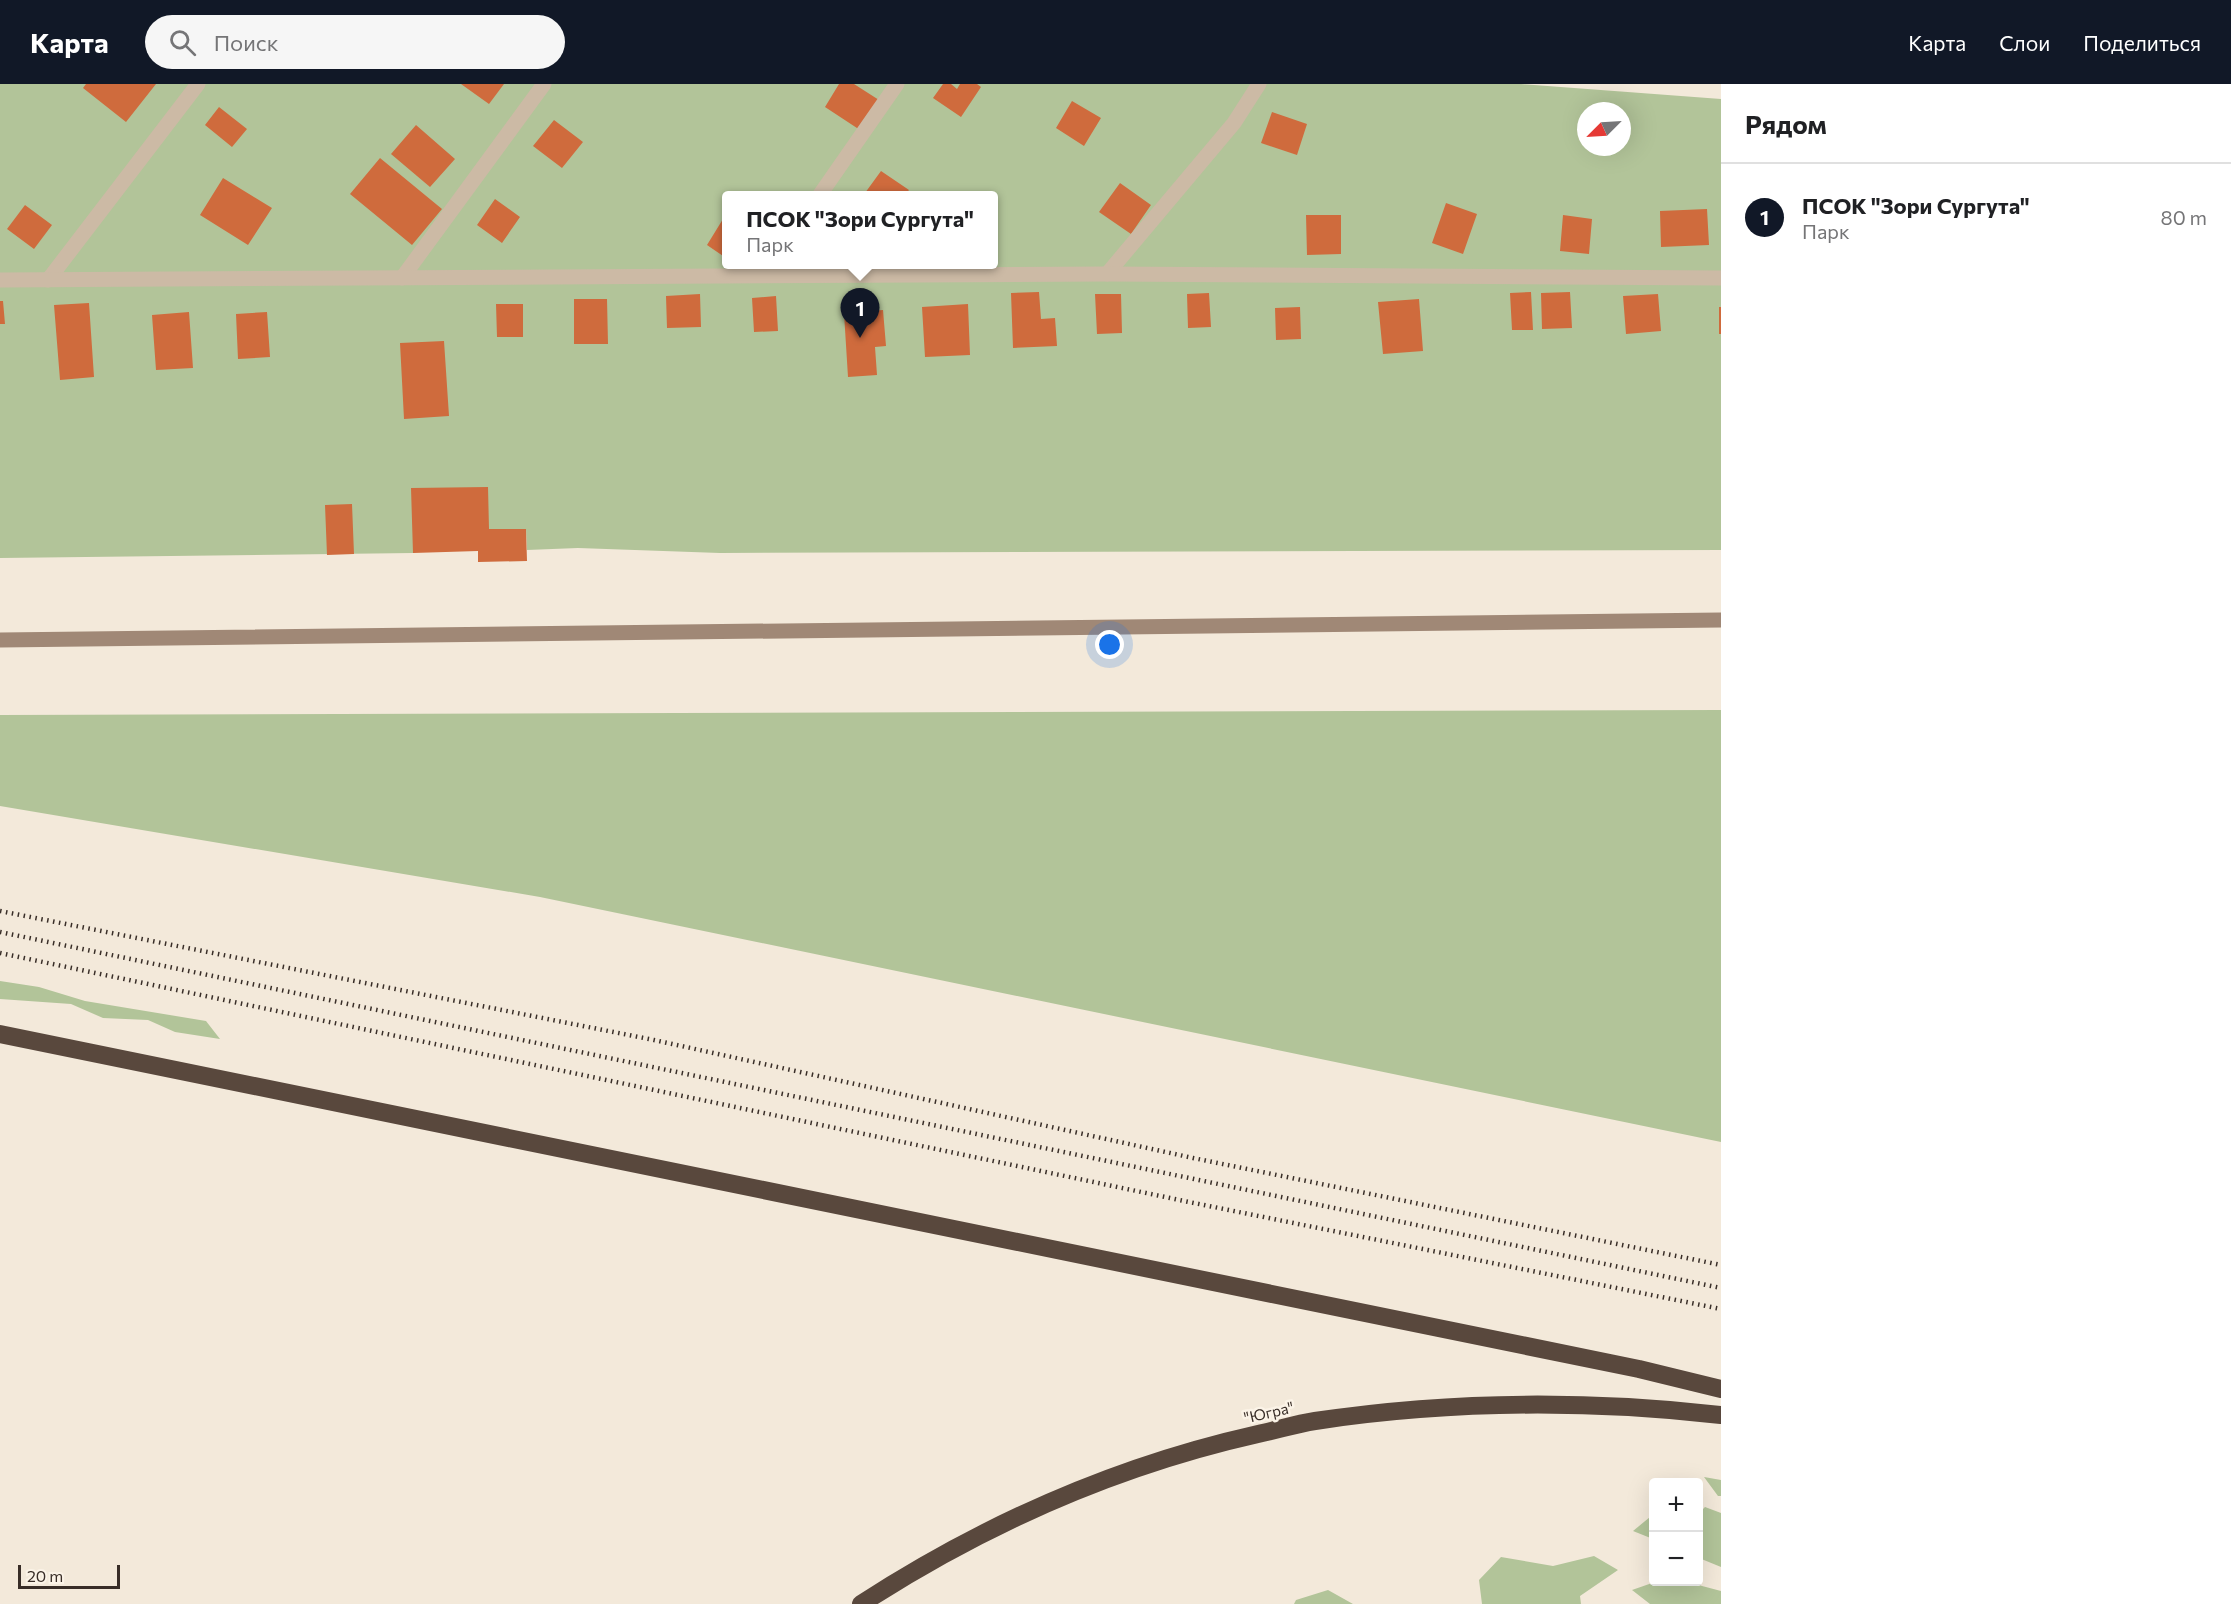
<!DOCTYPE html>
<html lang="ru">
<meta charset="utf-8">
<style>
body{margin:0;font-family:Commissioner,sans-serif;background:#f6f6f6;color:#202124}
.controls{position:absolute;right:18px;bottom:18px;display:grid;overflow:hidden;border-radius:6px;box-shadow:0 6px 24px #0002}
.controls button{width:54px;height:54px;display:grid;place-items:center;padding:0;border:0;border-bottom:2px solid #e0e0e0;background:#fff;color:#202124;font:30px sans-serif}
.compass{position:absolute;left:1577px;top:18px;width:54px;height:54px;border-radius:50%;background:#fff;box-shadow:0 6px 24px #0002;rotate:246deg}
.scale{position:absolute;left:18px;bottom:15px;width:102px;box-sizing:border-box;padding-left:6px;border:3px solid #382d27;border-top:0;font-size:16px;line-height:21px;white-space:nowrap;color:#382d27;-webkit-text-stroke:4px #fbf3e7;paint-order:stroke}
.you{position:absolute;left:1110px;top:561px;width:21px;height:21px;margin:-15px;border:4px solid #fff;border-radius:50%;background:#1a73e8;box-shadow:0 0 0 9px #1a73e833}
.badge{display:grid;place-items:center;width:39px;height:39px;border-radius:50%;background:#111827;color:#fff;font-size:20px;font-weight:700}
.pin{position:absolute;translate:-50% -50px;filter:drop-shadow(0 2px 3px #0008)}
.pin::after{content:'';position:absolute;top:32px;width:21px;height:18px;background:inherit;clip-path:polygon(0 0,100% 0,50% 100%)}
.popup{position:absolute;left:722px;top:107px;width:276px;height:78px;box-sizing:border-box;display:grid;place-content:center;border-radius:6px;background:#fff;filter:drop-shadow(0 2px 4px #0005);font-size:20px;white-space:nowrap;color:#757577}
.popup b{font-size:22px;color:#202124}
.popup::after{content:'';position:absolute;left:50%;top:100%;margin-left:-12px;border:12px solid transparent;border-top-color:#fff}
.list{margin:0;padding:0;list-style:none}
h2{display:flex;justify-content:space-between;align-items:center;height:78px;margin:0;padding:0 24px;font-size:26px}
h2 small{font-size:20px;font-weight:400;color:#757577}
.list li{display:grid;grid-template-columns:39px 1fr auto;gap:18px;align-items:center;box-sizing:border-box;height:108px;padding:0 24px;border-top:2px solid #e0e0e0}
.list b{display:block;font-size:22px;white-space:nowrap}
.list p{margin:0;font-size:20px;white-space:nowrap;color:#757577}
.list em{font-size:20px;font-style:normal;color:#757577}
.icon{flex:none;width:33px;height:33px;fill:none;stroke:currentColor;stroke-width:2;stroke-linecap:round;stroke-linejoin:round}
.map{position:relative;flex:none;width:1721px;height:1520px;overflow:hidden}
header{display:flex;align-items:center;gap:36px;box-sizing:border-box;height:84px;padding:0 30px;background:#111827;color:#fff}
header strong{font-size:28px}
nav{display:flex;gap:33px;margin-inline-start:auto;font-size:21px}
.search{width:420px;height:54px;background:#f6f6f6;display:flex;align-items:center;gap:15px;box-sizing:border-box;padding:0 21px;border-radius:33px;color:#757577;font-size:22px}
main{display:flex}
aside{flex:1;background:#fff}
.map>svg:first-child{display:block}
.green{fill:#b2c499;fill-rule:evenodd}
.building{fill:#cf6b3d}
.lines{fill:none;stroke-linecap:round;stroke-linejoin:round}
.lane{stroke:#ccbaa5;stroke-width:15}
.street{stroke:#ccbaa5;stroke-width:15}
.secondary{stroke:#a08876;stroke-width:15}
.highway{stroke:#59483d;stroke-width:18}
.rail{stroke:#382d27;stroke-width:4.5;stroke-dasharray:1.5 4.5;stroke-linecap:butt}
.labels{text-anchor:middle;stroke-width:5;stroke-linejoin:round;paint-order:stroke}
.street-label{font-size:15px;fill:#382d27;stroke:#fbf3e7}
</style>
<header>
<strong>Карта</strong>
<div class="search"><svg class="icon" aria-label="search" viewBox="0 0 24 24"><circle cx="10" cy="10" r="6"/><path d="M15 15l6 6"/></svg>Поиск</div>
<nav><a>Карта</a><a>Слои</a><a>Поделиться</a></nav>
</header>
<main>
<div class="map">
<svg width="1721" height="1520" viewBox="0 0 1721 1520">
<rect width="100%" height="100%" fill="#f3e9da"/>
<path class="green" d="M0 0H1521L1721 15V466L720 469 578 464 527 466 526 445 489 446 413 469 0 474ZM1586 27H1622V63H1586ZM726 112H994V180H726Z
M1721 626V1058L540 813 0 722V631Z
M0 897 39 903 85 917 206 937 220 955 175 948 148 936 103 934 71 920 0 915Z
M1704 1393 1721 1396V1412H1718Z
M1705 1423 1721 1429V1483L1699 1474V1429Z
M1650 1433 1653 1434V1455L1633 1447Z
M1594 1472 1618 1486 1580 1512 1581 1520H1482L1479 1496 1501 1473 1553 1482Z
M1655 1498H1687L1721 1507V1520H1650L1632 1506Z
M1328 1506 1353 1520H1294L1296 1516Z"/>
<path class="building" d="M86 0H156L126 38 83 4Z
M461 0H504L489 20Z
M839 0H854L879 16 860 46 825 23Z
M943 0H951L957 5 960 0H977L981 3 961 33 933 14Z
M1072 17 1101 34 1084 62 1056 44Z
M219 23 247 45 232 63 205 41Z
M1272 28 1307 40 1297 71 1261 59Z
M554 36 583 58 562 84 533 62Z
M416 41 455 75 430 103 391 70Z
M380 74 442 125 412 161 350 110Z
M881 87 909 106 904 112H869L865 109Z
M223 94 272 124 248 161 200 131Z
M1120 99 1151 121 1131 150 1099 128Z
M495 115 520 133 502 159 477 141Z
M1446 119 1477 130 1463 170 1432 159Z
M25 121 52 141 34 165 7 145Z
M1707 125 1709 161 1661 163 1660 127Z
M1306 131H1341V170L1307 171Z
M1563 131 1592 135 1589 170 1560 167Z
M723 135 726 137V174L707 161Z
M1039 208 1041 235 1055 234 1057 262 1013 264 1011 209Z
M1531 208 1533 246H1512L1510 209Z
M1570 208 1572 244 1542 245 1541 209Z
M1209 209 1211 243 1188 244 1187 210Z
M700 210 701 243 667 244 666 212Z
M1095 210H1121L1122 249 1097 250Z
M1658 210 1661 247 1626 250 1623 212Z
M776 212 778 247 754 248 752 214Z
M574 215H607L608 260H574Z
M1419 215 1423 267 1383 270 1378 218Z
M0 217H3L5 240H0Z
M89 219 94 293 60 296 54 221Z
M496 220H523V253H497Z
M968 220 970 271 925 273 922 223Z
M1300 223 1301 255 1276 256 1275 224Z
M1719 223H1721V250H1719Z
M883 226 886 262 875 263 877 291 848 293 844 229Z
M189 228 193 284 156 286 152 231Z
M267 228 270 273 238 275 236 230Z
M444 257 449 332 404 335 400 259Z
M488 403 489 445H526L527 477 478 478V467L413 469 411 404Z
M352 420 354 470 327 471 325 421Z"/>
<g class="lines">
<path class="lane" d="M819 112 897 0
M1107 190 1234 39 1259 0
M402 194 544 0
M48 196 198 0"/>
<path class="street" d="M0 196 1107 190 1721 194"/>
<path class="secondary" d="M0 556 1721 536"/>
<path class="highway" d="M0 950 1639 1285 1721 1305
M861 1520C983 1441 1115 1382 1258 1350 1277 1346 1296 1340 1315 1337 1448 1317 1587 1316 1721 1331"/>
<path class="rail" d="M0 827 654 956 1193 1074 1721 1181
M0 848 1721 1204
M0 869 1189 1118 1721 1225"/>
</g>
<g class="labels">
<g class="street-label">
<text transform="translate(1269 1329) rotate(-13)" y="5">"Югра"</text>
</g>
</g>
</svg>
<div class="controls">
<button>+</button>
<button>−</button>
</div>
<svg class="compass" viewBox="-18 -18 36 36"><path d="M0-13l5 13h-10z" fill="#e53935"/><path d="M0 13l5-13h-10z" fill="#757577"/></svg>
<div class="scale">20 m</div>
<div class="you"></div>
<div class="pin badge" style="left:860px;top:254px">1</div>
<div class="popup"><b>ПСОК &quot;Зори Сургута&quot;</b>Парк</div>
</div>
<aside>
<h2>Рядом<small></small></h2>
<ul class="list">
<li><span class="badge">1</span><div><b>ПСОК &quot;Зори Сургута&quot;</b><p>Парк</p></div><em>80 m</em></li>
</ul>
</aside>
</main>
